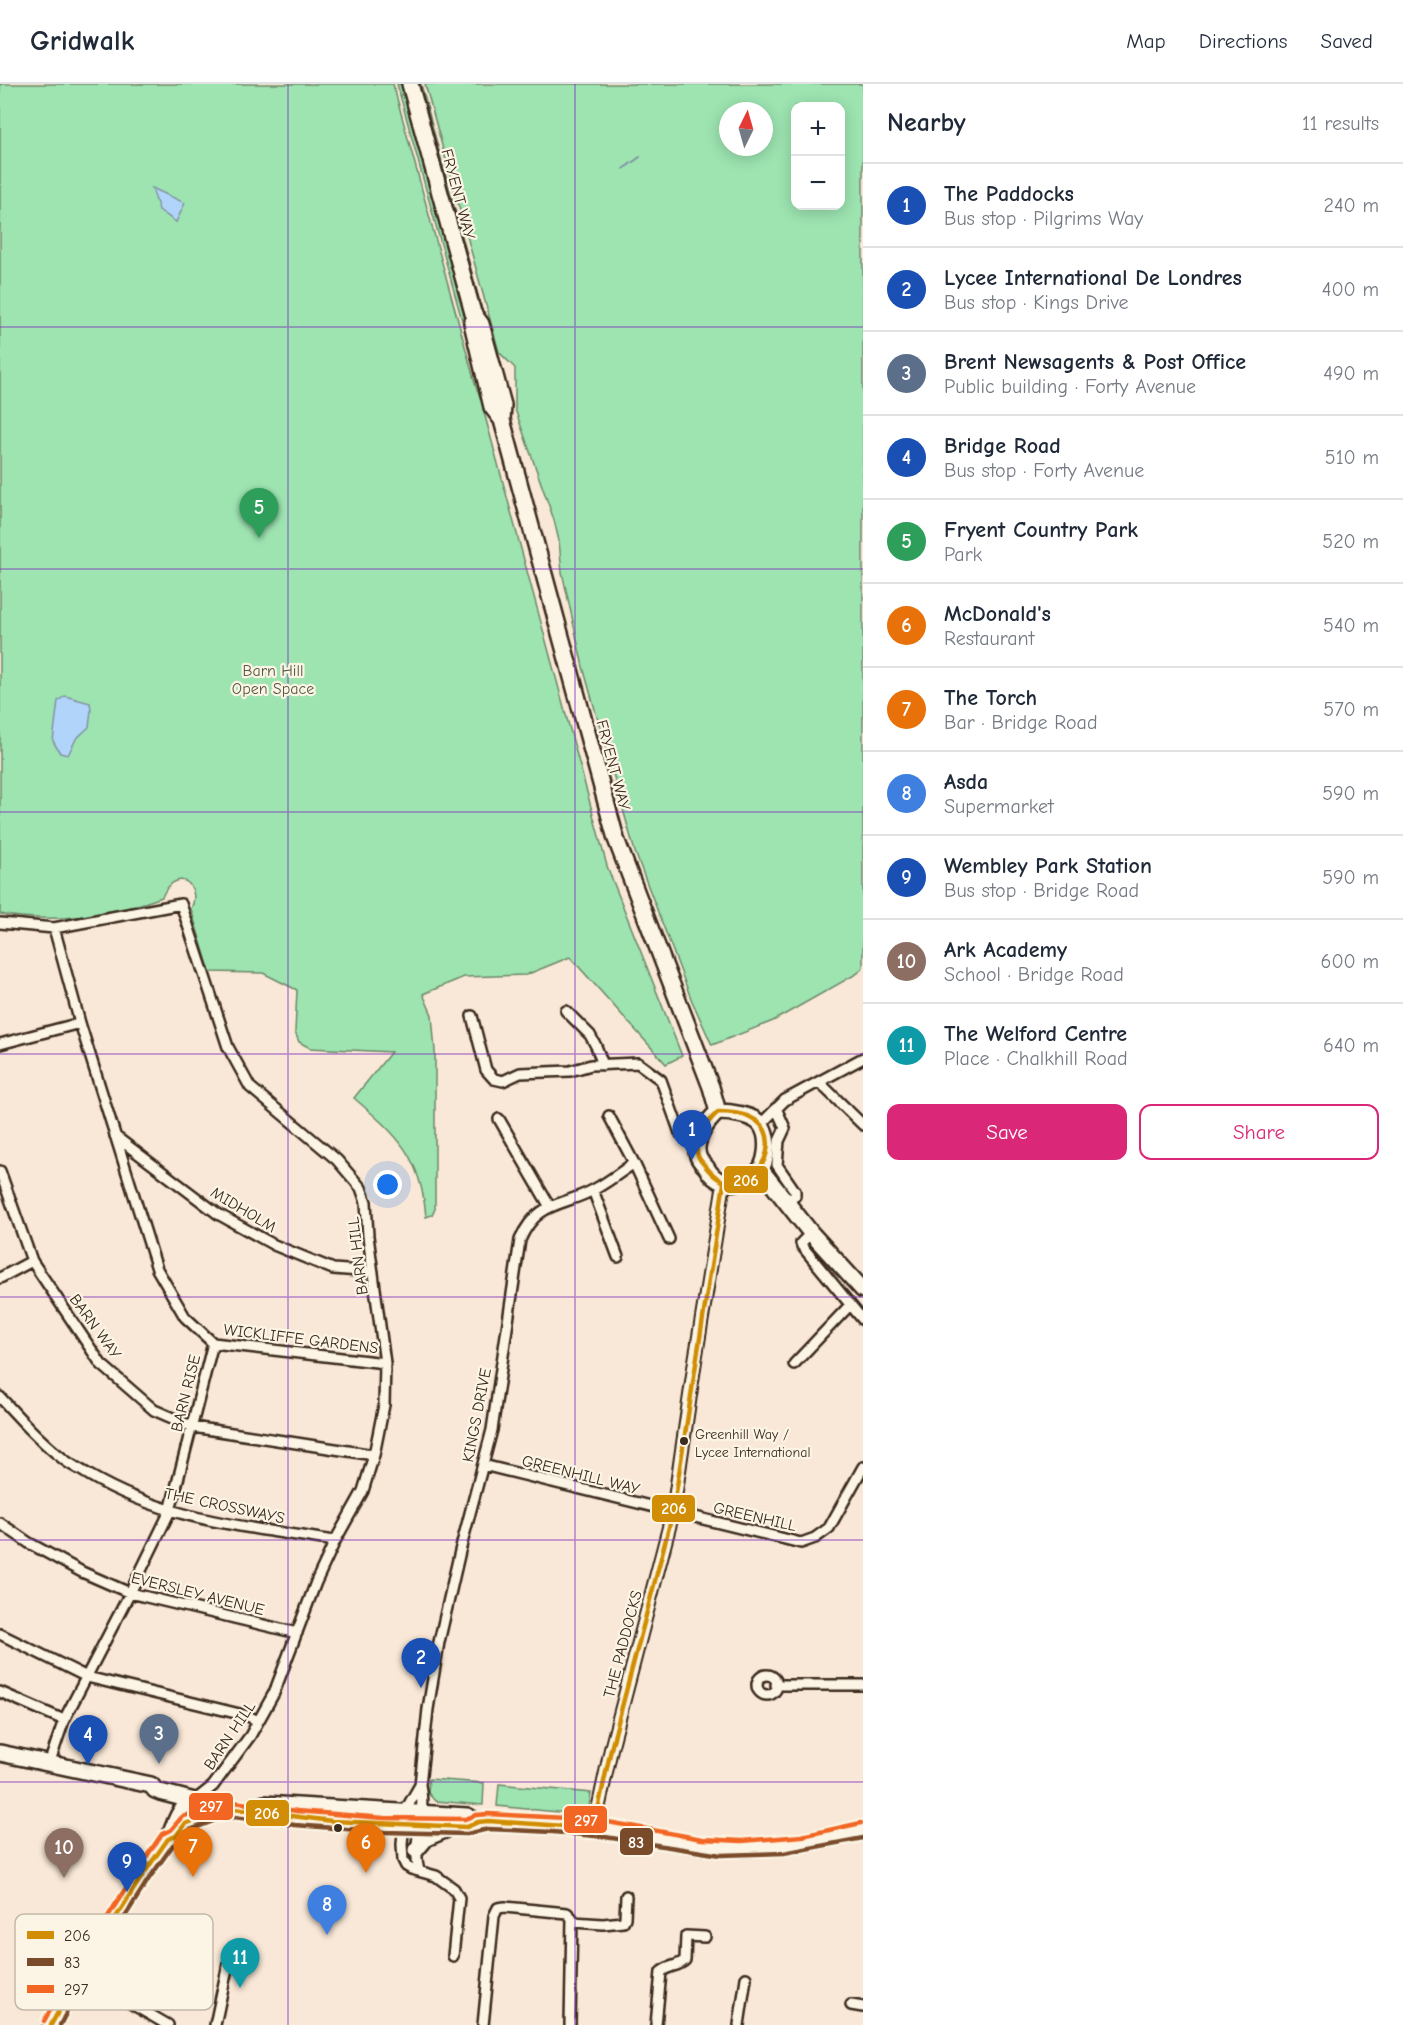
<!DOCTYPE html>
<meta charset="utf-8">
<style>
body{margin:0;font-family:"Comic Neue",sans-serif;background:#f6f6f7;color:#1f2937}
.controls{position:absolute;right:18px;top:18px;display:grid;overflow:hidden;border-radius:12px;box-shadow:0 3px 15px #0003}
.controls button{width:54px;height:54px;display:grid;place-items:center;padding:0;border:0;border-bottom:2px solid #e0e1e3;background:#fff;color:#1f2937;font:30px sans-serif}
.compass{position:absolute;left:719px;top:18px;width:54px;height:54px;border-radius:50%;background:#fff;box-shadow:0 3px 15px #0003;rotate:5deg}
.you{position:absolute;left:388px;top:1101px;width:21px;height:21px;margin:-15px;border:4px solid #fff;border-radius:50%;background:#1a73e8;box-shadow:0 0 0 9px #1a73e833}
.badge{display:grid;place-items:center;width:39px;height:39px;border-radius:50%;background:#db2777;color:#fff;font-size:20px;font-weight:700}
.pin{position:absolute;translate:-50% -50px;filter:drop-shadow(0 2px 3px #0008)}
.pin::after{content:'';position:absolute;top:32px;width:21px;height:18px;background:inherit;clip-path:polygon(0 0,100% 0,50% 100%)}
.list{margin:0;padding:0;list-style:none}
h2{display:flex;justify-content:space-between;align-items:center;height:78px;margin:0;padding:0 24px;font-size:26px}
h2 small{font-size:20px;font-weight:400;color:#747a83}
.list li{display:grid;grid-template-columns:39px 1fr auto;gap:18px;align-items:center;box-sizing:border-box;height:84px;padding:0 24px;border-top:2px solid #e0e1e3}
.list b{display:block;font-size:22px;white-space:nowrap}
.list p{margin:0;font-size:20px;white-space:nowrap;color:#747a83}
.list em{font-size:20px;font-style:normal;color:#747a83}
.actions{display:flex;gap:12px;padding:18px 24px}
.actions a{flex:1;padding:14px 0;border:2px solid #db2777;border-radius:12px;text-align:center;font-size:21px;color:#db2777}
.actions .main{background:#db2777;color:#fff}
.map{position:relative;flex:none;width:863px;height:1941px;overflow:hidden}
header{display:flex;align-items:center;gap:36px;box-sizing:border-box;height:84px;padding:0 30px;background:#fff;border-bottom:2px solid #e0e1e3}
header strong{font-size:28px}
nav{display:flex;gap:33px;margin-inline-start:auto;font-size:21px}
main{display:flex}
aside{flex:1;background:#fff}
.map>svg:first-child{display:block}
.green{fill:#9de4b1;stroke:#6c8768;stroke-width:1.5;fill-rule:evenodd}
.water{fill:#b1d5fa;stroke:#8291a2;stroke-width:1.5}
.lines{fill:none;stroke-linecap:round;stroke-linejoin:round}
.stream{stroke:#8291a2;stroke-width:2}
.minor-casing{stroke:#3b2a1e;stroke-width:14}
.tertiary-casing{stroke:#3b2a1e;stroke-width:16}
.primary-casing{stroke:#3b2a1e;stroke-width:20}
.minor{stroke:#fcf5e5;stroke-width:9}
.tertiary{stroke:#fcf5e5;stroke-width:12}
.primary{stroke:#fcf5e5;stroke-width:15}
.bus-1-casing{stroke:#fcf5e5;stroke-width:9}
.bus-2-casing{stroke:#fcf5e5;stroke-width:9}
.bus-3-casing{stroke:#fcf5e5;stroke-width:9}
.bus-1{stroke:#d18d06;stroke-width:4.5}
.bus-2{stroke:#7a4b2a;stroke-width:4.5}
.bus-3{stroke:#f26522;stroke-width:4.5}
.grid{fill:none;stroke:#7b2cbf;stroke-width:1.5;stroke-opacity:0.55}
.bus-dot{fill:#3b2a1e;stroke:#fcf5e5;stroke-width:2}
.labels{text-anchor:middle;stroke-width:4.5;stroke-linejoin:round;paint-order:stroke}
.bus-label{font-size:14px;fill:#3b2a1e;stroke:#fcf5e5;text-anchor:start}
.street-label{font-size:16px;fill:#3b2a1e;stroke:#fcf5e5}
.park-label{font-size:16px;fill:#545843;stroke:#fcf5e5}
.key{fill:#fcf5e5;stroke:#c2b8a9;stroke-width:1.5}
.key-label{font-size:16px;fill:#3b2a1e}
.line-badge{stroke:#fcf5e5;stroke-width:2}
.badge-label{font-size:16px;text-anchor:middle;font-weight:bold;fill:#fff}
</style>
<header>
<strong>Gridwalk</strong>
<nav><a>Map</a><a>Directions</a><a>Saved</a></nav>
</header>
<main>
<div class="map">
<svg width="863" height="1941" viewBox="0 0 863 1941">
<rect width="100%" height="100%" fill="#f9e8d7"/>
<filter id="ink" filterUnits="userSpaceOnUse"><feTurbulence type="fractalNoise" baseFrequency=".0167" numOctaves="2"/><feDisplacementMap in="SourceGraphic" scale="12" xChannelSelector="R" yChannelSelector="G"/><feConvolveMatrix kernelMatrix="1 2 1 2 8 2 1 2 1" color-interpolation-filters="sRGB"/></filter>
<g filter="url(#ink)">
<path class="green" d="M0 0H393L477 306 481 313 485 332 607 782 682 972 666 980 570 873 526 891 464 893 423 910 432 931 435 967V1125L432 1131 426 1133C421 1072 398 1052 354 1014L391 968 310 964 299 958 295 948 297 906 263 889 210 888 191 825C200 807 186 787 170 801 166 804 164 809 162 813 110 832 55 840 0 830Z
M397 0H404L458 199 472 257 468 258Z
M416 0H421L488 248 484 250Z
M425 0H863V883L858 889 773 937 712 961 692 917 635 768 583 583 562 488 559 457 554 436 515 325V284L499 268ZM796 22H840V122H796ZM728 27H764V63H728Z
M429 1695 484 1699 483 1721 435 1717 428 1709Z
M499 1700 591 1709 589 1723 585 1729 578 1730 497 1722Z"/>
<path class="water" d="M152 104 185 119 176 138 159 126Z
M65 612 90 619 91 626 89 643 76 655 68 671 60 669 53 657 58 617Z"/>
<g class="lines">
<path class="stream" d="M623 85 640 73"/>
<defs>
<path id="minor" d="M0 839 54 844 181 820 228 963 250 1003 337 1076 361 1104 366 1118 368 1152 385 1279 384 1321 374 1371 363 1407 335 1457 316 1498 274 1609 250 1652 213 1702 194 1717
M54 844 80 939 157 1185 185 1233 213 1259
M566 927 590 951 596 962 603 981
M472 932 486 986 494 995 503 997 520 989 570 987 591 981 638 979 661 996 680 1049 697 1060
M0 960 80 939
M819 998 863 1041
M776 1024 785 1044 779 1057 777 1081 795 1107V1112L787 1118
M499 1035 550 1123
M761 1040 785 1016 863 974
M115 1052 218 1130 274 1161 333 1185 373 1188
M634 1079 669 1155
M0 1087 32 1177 101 1280 154 1326 193 1343 374 1371
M593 1106 618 1173
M811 1149 801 1159 802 1162 863 1236
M0 1194 32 1177
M213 1259 385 1279
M794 1280 850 1221
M0 1313C19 1334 39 1356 62 1374 70 1381 80 1385 89 1391 167 1437 248 1443 335 1457
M483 1381 801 1459 815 1454 829 1444 863 1383
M0 1439 29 1459 82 1488 130 1509 297 1549
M0 1550 87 1593 248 1632 258 1637
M757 1601a10 10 0 1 1 20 0a10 10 0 1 1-20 0Z
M776 1601H863
M0 1608 64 1636
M49 1680 64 1636 130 1509 170 1427 213 1259
M420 1701 428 1625 439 1558 460 1467 492 1346 520 1156C537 1116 563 1123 595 1105 608 1098 621 1088 634 1079L609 1032
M419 1787C411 1758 427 1730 420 1701L405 1727 402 1760 403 1776 406 1782 411 1785 436 1792 454 1805 459 1814 453 1872
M573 1838 603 1840 623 1838 625 1834 626 1812
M80 1890 168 1941
M851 1921 863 1923
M215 1941 228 1880 239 1862
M483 1941 494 1832 498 1824 505 1823 567 1829 572 1834 570 1941
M656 1941 661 1888C669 1881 678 1883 685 1876L686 1852 705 1853
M739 1941 746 1894"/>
<path id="tertiary" d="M594 1744 611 1665 673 1428 695 1277 724 1099"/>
<path id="primary" d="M410 0 473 229 481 240 503 321 502 336 616 755 711 1003 718 1028
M472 239 492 323 502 336
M718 1028C730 1028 754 1031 761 1041 770 1053 768 1084 754 1091 746 1095 732 1101 723 1098 715 1096 710 1090 706 1083 703 1080 699 1076 698 1072 693 1057 707 1037 718 1028Z
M761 1086 811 1149 863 1206
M0 1669 151 1701 155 1706 160 1708 214 1722 314 1736 384 1741 467 1743 478 1738 488 1737C523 1739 558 1740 593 1744 629 1748 665 1757 701 1762 756 1769 810 1760 863 1746
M264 1720 467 1732 478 1738
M185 1740 225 1727
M416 1766 426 1754 447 1745
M51 1941C76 1891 111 1838 143 1791 151 1780 160 1769 167 1757 175 1744 176 1724 194 1717"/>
</defs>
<use href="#minor" class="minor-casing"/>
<use href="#tertiary" class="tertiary-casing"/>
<use href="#primary" class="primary-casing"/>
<use href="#minor" class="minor"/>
<use href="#tertiary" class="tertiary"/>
<use href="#primary" class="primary"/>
<defs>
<path id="bus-1" d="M718 1028C731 1028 747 1029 758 1038 788 1062 743 1130 706 1083 703 1079 700 1077 698 1072 693 1056 707 1038 718 1028Z
M594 1744 611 1665 673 1428 724 1099
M51 1941 70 1906 142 1792 168 1755 176 1752 185 1740 214 1729 234 1725 332 1737 467 1743 478 1738 488 1737 594 1744"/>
<path id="bus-2" d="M60 1941 76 1910 148 1796 173 1761 181 1758 190 1746 216 1736 234 1733 295 1741 384 1748 467 1750 488 1745 553 1748 605 1753 721 1771 784 1769 863 1754"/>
<path id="bus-3" d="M44 1937 64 1902 136 1788 162 1750 171 1746 182 1733 212 1722 234 1718 297 1727 384 1734 465 1735 476 1731 488 1730 567 1734 608 1738 702 1755 742 1757 802 1752 861 1739"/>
</defs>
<use href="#bus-1" class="bus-1-casing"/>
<use href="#bus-2" class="bus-2-casing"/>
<use href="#bus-3" class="bus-3-casing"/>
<use href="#bus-1" class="bus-1"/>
<use href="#bus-2" class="bus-2"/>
<use href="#bus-3" class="bus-3"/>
</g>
</g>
<path class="grid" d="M288 0V1941M575 0V1941M0 243H863M0 485H863M0 728H863M0 970H863M0 1213H863M0 1456H863M0 1698H863"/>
<g class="bus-dot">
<circle cx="684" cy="1357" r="5"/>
<circle cx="338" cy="1744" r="5"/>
</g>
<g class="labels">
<g class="bus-label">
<text x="695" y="1355">Greenhill Way /<tspan x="695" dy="18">Lycee International</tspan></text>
</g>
<g class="street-label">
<text transform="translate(459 110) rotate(75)" y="6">FRYENT WAY</text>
<text transform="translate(614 681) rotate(75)" y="6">FRYENT WAY</text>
<text transform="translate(244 1125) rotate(31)" y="6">MIDHOLM</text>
<text transform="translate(357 1172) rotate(-97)" y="6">BARN HILL</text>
<text transform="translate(96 1242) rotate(54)" y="6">BARN WAY</text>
<text transform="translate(301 1254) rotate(7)" y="6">WICKLIFFE GARDENS</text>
<text transform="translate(185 1309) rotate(-76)" y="6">BARN RISE</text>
<text transform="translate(476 1331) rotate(-79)" y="6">KINGS DRIVE</text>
<text transform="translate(581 1390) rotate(14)" y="6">GREENHILL WAY</text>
<text transform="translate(225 1421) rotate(12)" y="6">THE CROSSWAYS</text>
<text transform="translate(755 1432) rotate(13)" y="6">GREENHILL</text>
<text transform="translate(198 1509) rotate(14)" y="6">EVERSLEY AVENUE</text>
<text transform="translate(622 1560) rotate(-75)" y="6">THE PADDOCKS</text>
<text transform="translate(229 1651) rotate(-56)" y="6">BARN HILL</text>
</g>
<g class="park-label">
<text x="273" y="592">Barn Hill<tspan x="273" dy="18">Open Space</tspan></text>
</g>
</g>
<rect x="15" y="1830" width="198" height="96" rx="9" class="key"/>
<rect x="27" y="1847" width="27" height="8" fill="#d18d06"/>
<rect x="27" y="1874" width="27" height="8" fill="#7a4b2a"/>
<rect x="27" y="1901" width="27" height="8" fill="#f26522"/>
<g class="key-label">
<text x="64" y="1857">206</text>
<text x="64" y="1884">83</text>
<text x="64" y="1911">297</text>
</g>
<g class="line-badge">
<rect x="723" y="1081" width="46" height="29" rx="6" fill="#d18d06"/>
<rect x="651" y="1410" width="45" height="29" rx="6" fill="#d18d06"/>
<rect x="188" y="1708" width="46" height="29" rx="6" fill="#f26522"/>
<rect x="245" y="1715" width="45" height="28" rx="6" fill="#d18d06"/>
<rect x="563" y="1721" width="45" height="29" rx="6" fill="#f26522"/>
<rect x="619" y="1743" width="35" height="29" rx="6" fill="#7a4b2a"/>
</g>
<g class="badge-label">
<text x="746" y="1102">206</text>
<text x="674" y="1430">206</text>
<text x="211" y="1728">297</text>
<text x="267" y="1735">206</text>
<text x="586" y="1742">297</text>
<text x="636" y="1764">83</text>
</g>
</svg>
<div class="controls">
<button>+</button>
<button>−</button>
</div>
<svg class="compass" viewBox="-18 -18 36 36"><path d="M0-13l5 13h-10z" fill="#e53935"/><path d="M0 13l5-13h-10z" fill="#747a83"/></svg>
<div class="you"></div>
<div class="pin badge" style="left:692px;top:1076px;background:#1a4fb4">1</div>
<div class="pin badge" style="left:421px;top:1604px;background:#1a4fb4">2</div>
<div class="pin badge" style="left:159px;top:1680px;background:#5c6f8a">3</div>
<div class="pin badge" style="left:88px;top:1681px;background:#1a4fb4">4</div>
<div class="pin badge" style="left:259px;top:454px;background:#2e9e5b">5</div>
<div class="pin badge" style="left:366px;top:1789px;background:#e8710a">6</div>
<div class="pin badge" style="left:193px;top:1793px;background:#e8710a">7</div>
<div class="pin badge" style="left:327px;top:1851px;background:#3f7fe0">8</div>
<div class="pin badge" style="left:127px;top:1808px;background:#1a4fb4">9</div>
<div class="pin badge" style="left:64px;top:1794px;background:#8d6e63">10</div>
<div class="pin badge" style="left:240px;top:1904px;background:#0f9aa8">11</div>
</div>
<aside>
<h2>Nearby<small>11 results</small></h2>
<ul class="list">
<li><span class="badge" style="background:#1a4fb4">1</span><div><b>The Paddocks</b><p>Bus stop · Pilgrims Way</p></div><em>240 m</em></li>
<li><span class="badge" style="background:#1a4fb4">2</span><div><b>Lycee International De Londres</b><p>Bus stop · Kings Drive</p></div><em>400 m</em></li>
<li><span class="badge" style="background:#5c6f8a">3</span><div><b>Brent Newsagents &amp; Post Office</b><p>Public building · Forty Avenue</p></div><em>490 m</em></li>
<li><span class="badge" style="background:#1a4fb4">4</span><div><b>Bridge Road</b><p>Bus stop · Forty Avenue</p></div><em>510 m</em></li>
<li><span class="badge" style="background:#2e9e5b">5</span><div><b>Fryent Country Park</b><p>Park</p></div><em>520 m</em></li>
<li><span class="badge" style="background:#e8710a">6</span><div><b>McDonald's</b><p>Restaurant</p></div><em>540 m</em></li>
<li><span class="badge" style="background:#e8710a">7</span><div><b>The Torch</b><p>Bar · Bridge Road</p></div><em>570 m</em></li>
<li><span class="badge" style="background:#3f7fe0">8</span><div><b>Asda</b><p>Supermarket</p></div><em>590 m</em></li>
<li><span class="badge" style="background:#1a4fb4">9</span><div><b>Wembley Park Station</b><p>Bus stop · Bridge Road</p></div><em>590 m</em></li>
<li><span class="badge" style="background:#8d6e63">10</span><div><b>Ark Academy</b><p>School · Bridge Road</p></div><em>600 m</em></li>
<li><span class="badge" style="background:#0f9aa8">11</span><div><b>The Welford Centre</b><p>Place · Chalkhill Road</p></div><em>640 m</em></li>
</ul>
<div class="actions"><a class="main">Save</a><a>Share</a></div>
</aside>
</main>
